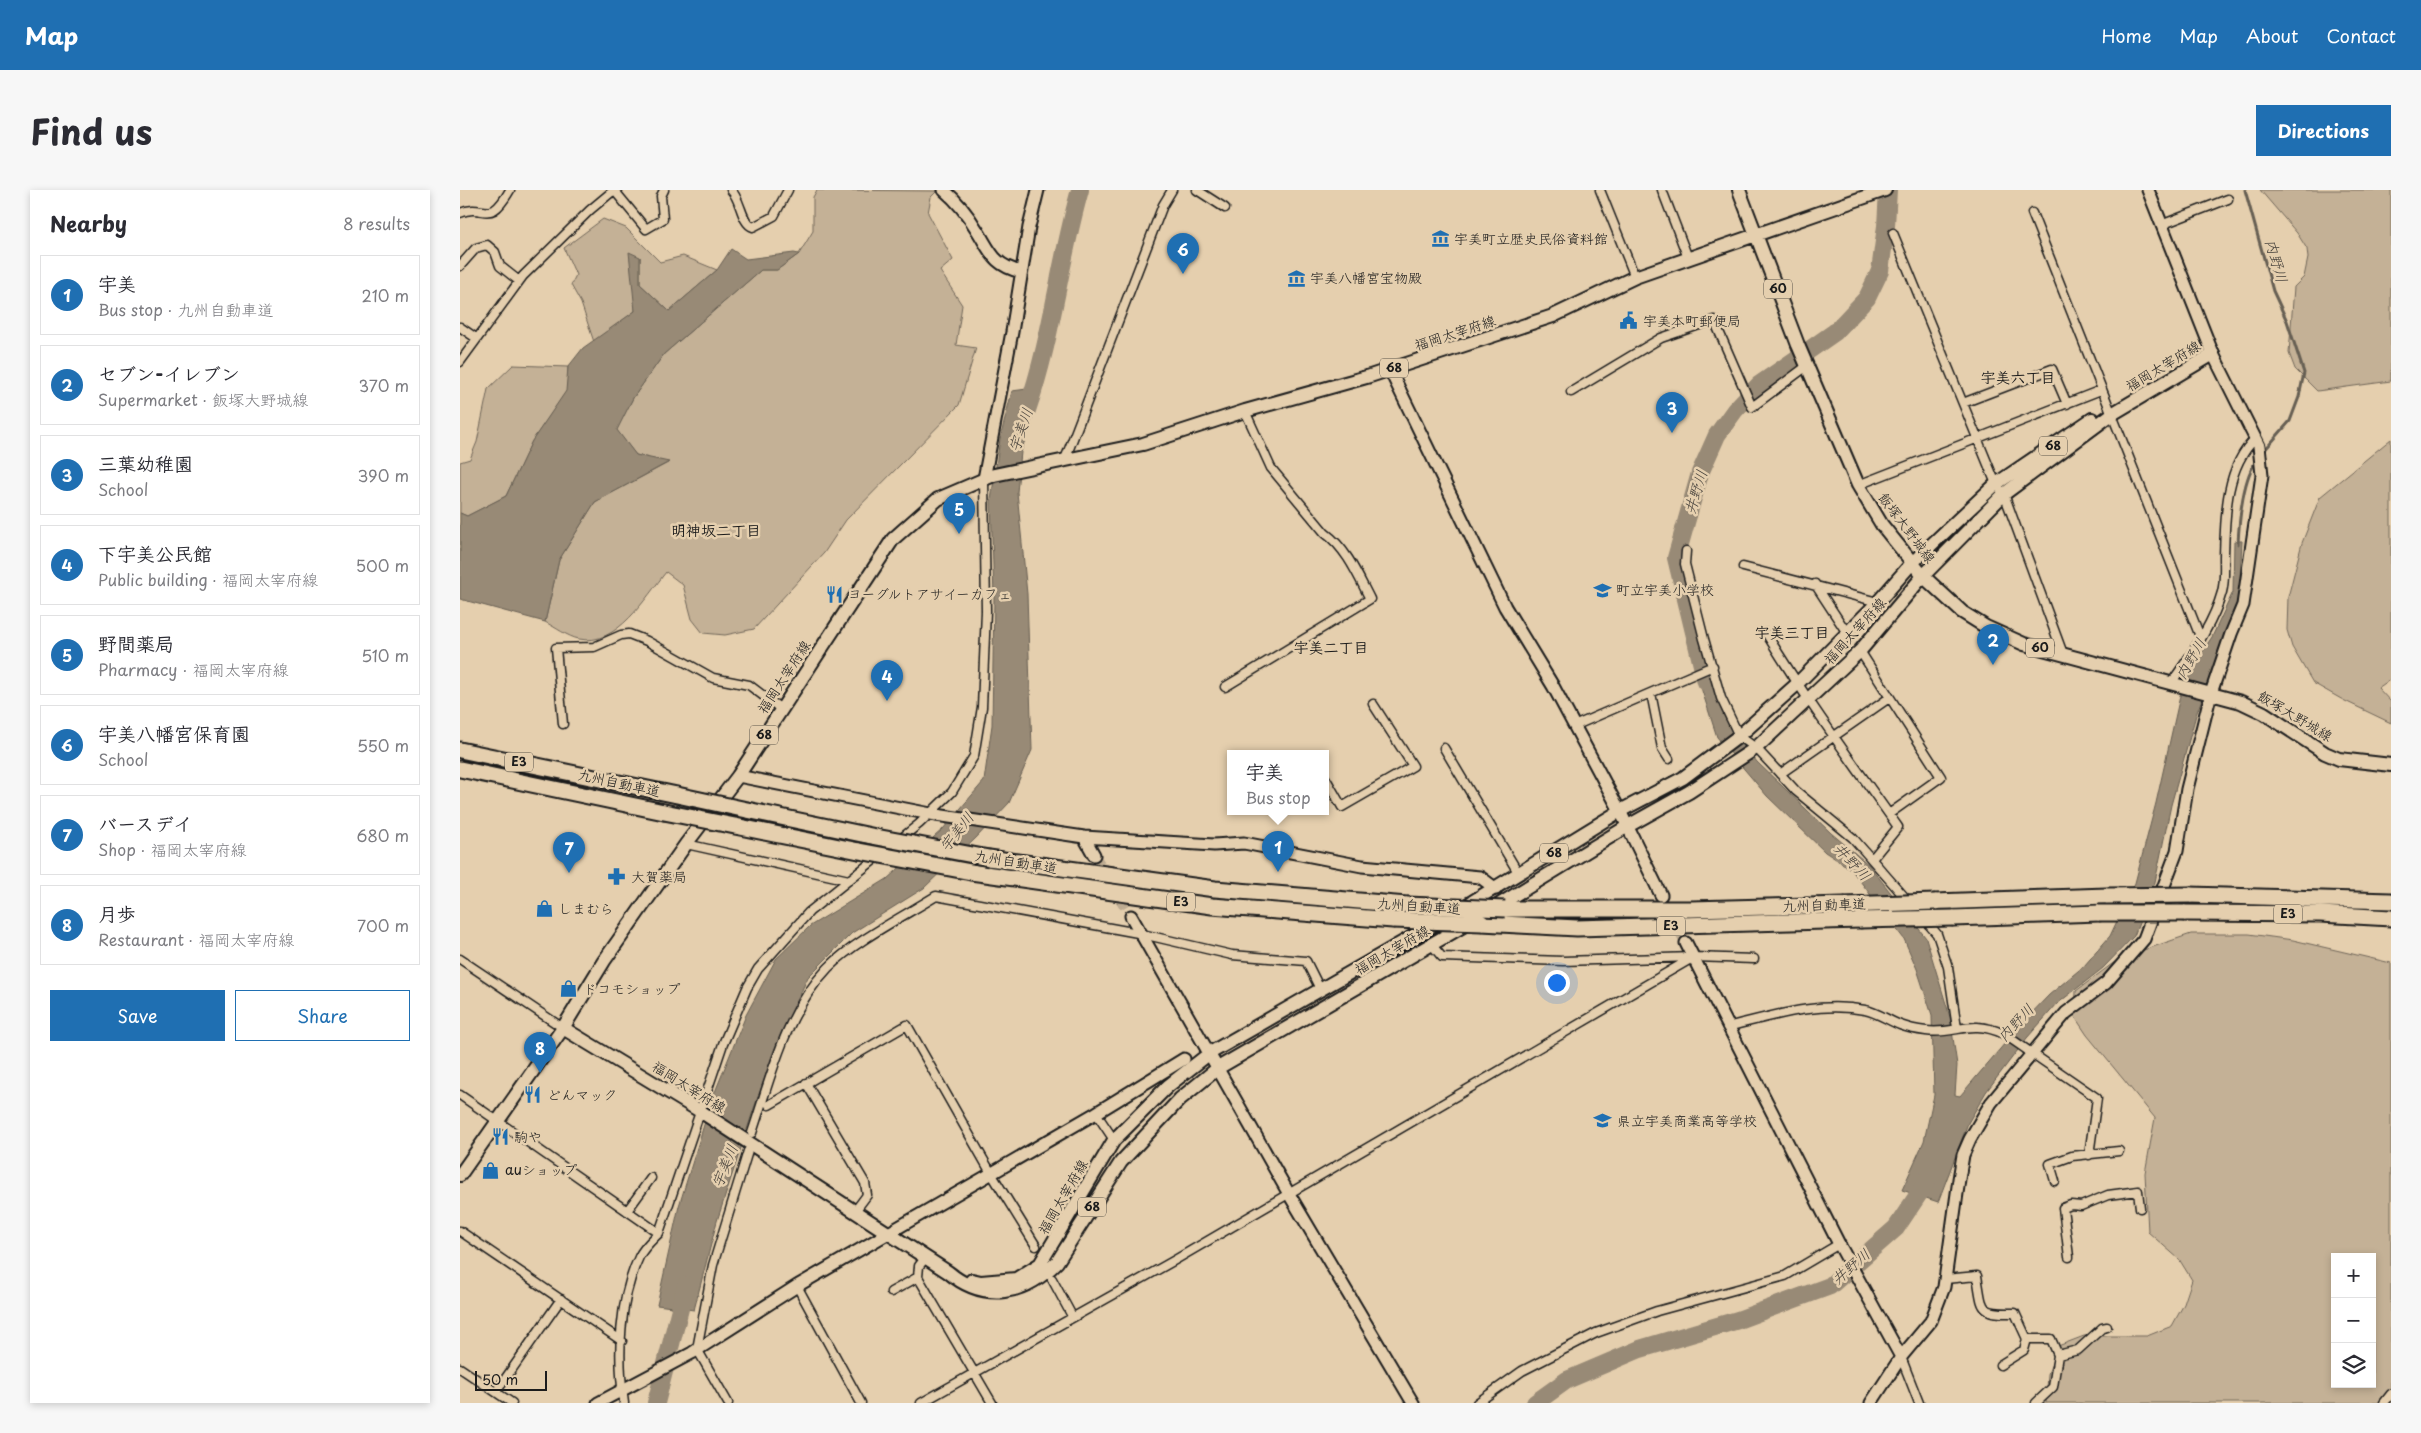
<!DOCTYPE html>
<meta charset="utf-8">
<style>
body{margin:0;font-family:"Playpen Sans","Klee One",sans-serif;background:#f7f7f7;color:#2b2b33}
.controls{position:absolute;right:15px;bottom:15px;display:grid;overflow:hidden;border-radius:0px;box-shadow:0 2px 8px #0003}
.controls button{width:45px;height:45px;display:grid;place-items:center;padding:0;border:0;border-bottom:1px solid #e1e1e2;background:#fff;color:#2b2b33;font:25px sans-serif}
.scale{position:absolute;left:15px;bottom:12px;width:72px;box-sizing:border-box;padding-left:5px;border:2px solid #1c1c1c;border-top:0;font-size:14px;line-height:18px;white-space:nowrap;color:#1c1c1c;-webkit-text-stroke:4px #e5cfae;paint-order:stroke}
.you{position:absolute;left:1096px;top:792px;width:18px;height:18px;margin:-12px;border:4px solid #fff;border-radius:50%;background:#1a73e8;box-shadow:0 0 0 8px #1a73e833}
.badge{display:grid;place-items:center;width:32px;height:32px;border-radius:50%;background:#1f6fb2;color:#fff;font-size:16px;font-weight:700}
.pin{position:absolute;translate:-50% -41px;filter:drop-shadow(0 1px 2px #0008)}
.pin::after{content:'';position:absolute;top:26px;width:18px;height:15px;background:inherit;clip-path:polygon(0 0,100% 0,50% 100%)}
.popup{position:absolute;left:767px;top:560px;width:102px;height:65px;box-sizing:border-box;display:grid;place-content:center;border-radius:0px;background:#fff;filter:drop-shadow(0 1px 4px #0005);font-size:16px;white-space:nowrap;color:#7c7c81}
.popup b{font-size:19px;color:#2b2b33}
.popup::after{content:'';position:absolute;left:50%;top:100%;margin-left:-10px;border:10px solid transparent;border-top-color:#fff}
.list{margin:0;padding:0;list-style:none}
h2{display:flex;justify-content:space-between;align-items:center;height:65px;margin:0;padding:0 20px;font-size:21px}
h2 small{font-size:16px;font-weight:400;color:#7c7c81}
.list li{display:grid;grid-template-columns:32px 1fr auto;gap:15px;align-items:center;box-sizing:border-box;height:80px;margin:0 10px 10px;padding:0 10px;border:1px solid #e1e1e2;border-radius:0px}
.list b{display:block;font-size:19px;white-space:nowrap}
.list p{margin:0;font-size:16px;white-space:nowrap;color:#7c7c81}
.list em{font-size:16px;font-style:normal;color:#7c7c81}
.actions{display:flex;gap:10px;padding:15px 20px}
.actions a{flex:1;padding:11px 0;border:1px solid #1f6fb2;border-radius:0px;text-align:center;font-size:18px;color:#1f6fb2}
.actions .main{background:#1f6fb2;color:#fff}
.icon{flex:none;width:28px;height:28px;fill:none;stroke:currentColor;stroke-width:2;stroke-linecap:round;stroke-linejoin:round}
.map{position:relative;flex:none;width:1931px;height:1213px;overflow:hidden;border-radius:0px}
header{display:flex;align-items:center;gap:30px;box-sizing:border-box;height:70px;padding:0 25px;background:#1f6fb2;color:#fff}
header strong{font-size:24px}
nav{display:flex;gap:28px;margin-inline-start:auto;font-size:18px}
.intro{display:flex;align-items:center;justify-content:space-between;box-sizing:border-box;height:120px;padding:0 30px}
h1{margin:0;font-size:35px}
.button{padding:12px 22px;border-radius:0px;background:#1f6fb2;color:#fff;font-size:18px;font-weight:700}
main{display:flex;gap:30px;padding:0 30px}
aside{flex:1;background:#fff;border-radius:0px;box-shadow:0 2px 8px #0003}
.map>svg:first-child{display:block}
.green{fill:#c4b196;stroke:#706659;fill-rule:evenodd}
.water{fill:#988a76;stroke:#665e52}
.lines{fill:none;stroke-linecap:round;stroke-linejoin:round}
.stream{stroke:#665e52;stroke-width:3}
.river{stroke:#988a76;stroke-width:18}
.secondary-tunnel{stroke:#bdab91;stroke-width:11;stroke-dasharray:11 5.5;stroke-linecap:butt}
.street-casing{stroke:#1c1c1c;stroke-width:11}
.secondary-casing{stroke:#1c1c1c;stroke-width:15}
.primary-casing{stroke:#1c1c1c;stroke-width:16}
.highway-casing{stroke:#1c1c1c;stroke-width:19}
.street{stroke:#e5cfae;stroke-width:8}
.secondary{stroke:#e5cfae;stroke-width:11}
.primary{stroke:#e5cfae;stroke-width:12}
.highway{stroke:#e5cfae;stroke-width:15}
.highway-bridge-casing{stroke:#1c1c1c;stroke-width:19;stroke-linecap:butt}
.highway-bridge{stroke:#e5cfae;stroke-width:15}
.labels{text-anchor:middle;stroke-width:5;stroke-linejoin:round;paint-order:stroke}
.shield{fill:#e5cfae;stroke:#585248;stroke-width:1}
.shield-label{font-size:12px;font-weight:bold;fill:#1c1c1c}
.poi-label{font-size:14px;fill:#1c1c1c;stroke:#e5cfae;text-anchor:start}
.street-label{font-size:14px;fill:#1c1c1c;stroke:#e5cfae}
.water-label{font-size:15px;font-style:italic;fill:#47423c;stroke:#e5cfae}
.neighbourhood-label{font-size:15px;font-weight:bold;fill:#1c1c1c;stroke:#e5cfae}
</style>
<header>
<strong>Map</strong>
<nav><a>Home</a><a>Map</a><a>About</a><a>Contact</a></nav>
</header>
<div class="intro"><h1>Find us</h1><a class="button">Directions</a></div>
<main>
<aside>
<h2>Nearby<small>8 results</small></h2>
<ul class="list">
<li><span class="badge">1</span><div><b>宇美</b><p>Bus stop · 九州自動車道</p></div><em>210 m</em></li>
<li><span class="badge">2</span><div><b>セブン-イレブン</b><p>Supermarket · 飯塚大野城線</p></div><em>370 m</em></li>
<li><span class="badge">3</span><div><b>三葉幼稚園</b><p>School</p></div><em>390 m</em></li>
<li><span class="badge">4</span><div><b>下宇美公民館</b><p>Public building · 福岡太宰府線</p></div><em>500 m</em></li>
<li><span class="badge">5</span><div><b>野間薬局</b><p>Pharmacy · 福岡太宰府線</p></div><em>510 m</em></li>
<li><span class="badge">6</span><div><b>宇美八幡宮保育園</b><p>School</p></div><em>550 m</em></li>
<li><span class="badge">7</span><div><b>バースデイ</b><p>Shop · 福岡太宰府線</p></div><em>680 m</em></li>
<li><span class="badge">8</span><div><b>月歩</b><p>Restaurant · 福岡太宰府線</p></div><em>700 m</em></li>
</ul>
<div class="actions"><a class="main">Save</a><a>Share</a></div>
</aside>
<div class="map">
<svg width="1931" height="1213" viewBox="0 0 1931 1213">
<rect width="100%" height="100%" fill="#e5cfae"/>
<filter id="ink" filterUnits="userSpaceOnUse"><feTurbulence type="fractalNoise" baseFrequency=".02" numOctaves="2"/><feDisplacementMap in="SourceGraphic" scale="10" xChannelSelector="R" yChannelSelector="G"/><feConvolveMatrix kernelMatrix="1 2 1 2 8 2 1 2 1" color-interpolation-filters="sRGB"/></filter>
<g filter="url(#ink)">
<path class="green" d="M357 0 477 1 471 7 468 23 493 70 480 81 502 115 496 155 516 158 499 215 386 330 364 363 294 439 265 445 243 443 232 429 223 395 206 382C186 407 157 457 119 449 108 447 95 437 85 432L99 370 135 312 208 273 176 265 156 240 173 208 204 164 301 80H317L339 64 353 41V7Z
M1800 0H1931V191L1857 201 1835 179 1829 163 1834 97 1844 87 1848 68 1847 59 1837 43Z
M143 29 166 38 200 72 223 66 257 80 209 121 180 94V67L175 121 134 152 121 113 111 95 116 85 104 58Z
M53 175 108 177 107 201 72 251 46 306 7 326 0 323V272L10 269 17 252 28 199Z
M1931 249V489L1918 498 1931 512V533L1883 510 1853 493 1832 457 1827 440 1828 407 1842 353 1860 307Z
M1731 744H1789L1833 750 1931 773V1213H1586L1588 1184 1598 1156 1624 1146H1687L1712 1136 1724 1114 1732 1090 1719 1069 1688 1042 1685 983 1695 928 1627 845 1615 827 1616 801 1660 768ZM1875 1067H1912V1194H1875Z"/>
<path class="water" d="M271 59 286 69 334 63 339 64 317 80H301L204 164 173 208 157 240 176 265 209 272 135 312 99 370 85 432 0 409V323L7 326 46 306 72 251 106 201 108 177 123 158 175 121 169 62 180 67V94L209 121 257 80Z
M582 197 561 262 557 302 567 404 572 560 549 613 516 648 464 698 392 743 348 787 317 854 293 921 257 1031 234 1120 197 1115 219 1016 251 912 286 825 316 769 350 736 427 689 483 639 524 591 532 535 534 408 531 310 540 249 552 201Z
M1774 351H1782L1779 408 1736 525 1711 615 1695 692 1674 746 1643 778 1597 814 1567 848 1526 902 1508 933 1478 1012 1442 1000 1464 951 1474 905 1472 825 1457 779 1444 749 1391 679 1365 662 1307 606 1257 547 1234 476 1246 466 1262 522 1271 539 1297 572 1371 643 1409 675 1466 748 1490 827 1497 875 1495 905 1500 906 1563 832 1589 805 1624 776 1650 746 1675 693 1696 613 1720 506 1736 471 1752 447 1773 402Z"/>
<g class="lines">
<path class="stream" d="M1785 0 1813 101 1827 131 1844 183 1839 207 1830 231 1803 262
M1778 354C1779 331 1783 285 1798 269"/>
<path class="river" d="M567 220C592 149 599 73 620 0
M1246 492 1216 368 1240 283 1257 245 1275 220 1299 195 1375 142 1407 108 1420 81 1426 36 1428 0
M196 1213 226 1095
M1075 1213 1107 1190 1180 1159 1278 1130 1370 1096 1436 1038 1466 993 1469 985"/>
<path class="secondary-tunnel" d="M634 665 671 726
M1205 713 1226 753"/>
<defs>
<path id="street" d="M154 0 186 39 203 29 201 6 204 0
M271 0C281 9 281 33 293 37L314 26 328 0
M737 0 765 18
M1140 0 1175 87
M1202 0 1228 68
M0 23C26 12 28 38 50 0
M1572 23 1741 449
M1701 35 1768 9
M1433 43 1536 294 1544 304 1603 464
M0 76 16 58 27 55 35 62 40 76 59 91
M0 137 16 148
M0 172 63 86 130 20 154 0
M1111 202 1201 148 1254 130 1292 217 1347 176
M1503 213 1592 179 1607 214
M604 272 703 15 712 0
M1398 295 1641 200
M1226 361 1225 374 1244 449 1261 508 1279 546 1296 558 1336 601 1393 648 1477 744 1488 777 1497 838
M1283 377 1418 412
M1355 394 1387 443
M1306 443C1346 510 1393 573 1438 637L1412 669
M1400 461 1481 587 1429 624
M1712 492C1731 464 1753 435 1762 402 1765 391 1764 378 1764 367 1765 327 1765 277 1796 248
M765 497 910 409C898 386 887 359 865 343L811 278 785 221
M1191 503 1202 558 1209 569
M103 534 96 458 134 457 161 445 169 444 187 451 253 488 289 495 321 519
M1114 536 1253 476
M984 558 1059 684
M1320 584 1429 508
M866 589 882 617 953 576 913 514
M226 654 389 690
M971 754 982 767 1103 771 1234 767 1294 769
M0 769 103 838
M1267 837C1313 826 1358 811 1405 820 1417 822 1429 831 1440 835 1448 838 1458 840 1466 841 1497 845 1509 828 1544 844L1637 908 1629 965
M346 893 405 993 407 1005 395 1021
M0 905 199 1043
M309 915 447 835 531 983 576 1056
M636 923 654 950
M292 943C311 887 325 823 368 778 393 752 444 726 476 706L678 743 772 765 846 771 860 799
M1595 991 1590 974 1612 966 1659 961
M167 1021 191 988
M0 1041 162 1151
M466 1067 459 1076 458 1087 532 1213
M1609 1067 1603 1018 1611 1015 1621 1016 1648 1005 1678 1001 1680 1018
M592 1089 612 1126
M1485 1089 1517 1086C1523 1119 1518 1124 1555 1123L1567 1149H1591L1598 1165 1618 1160 1642 1138 1647 1137
M337 1096 401 1213
M431 1102 458 1087
M1441 1167 1459 1213
M1540 1175 1564 1160 1567 1149
M0 1178 52 1213
M36 1202 101 1109
M164 1213C157 1167 159 1109 179 1067 183 1058 192 1050 199 1043L263 854 287 798 298 779 349 722 459 634 492 602 514 566 522 517 526 421 524 289
M268 1213 237 1159 253 1075 288 961
M461 1213 715 1070 1234 767
M1017 1213 1062 1181 1136 1143 1197 1121 1325 1086 1379 1054
M1576 1213 1593 1197 1598 1165
M1924 1213 1931 1204"/>
<path id="secondary" d="M484 0C497 11 508 25 517 40 531 62 533 75 561 82
M930 180 1045 417 1093 496 1160 621 1201 705
M524 289 552 142 569 37 578 0
M278 586 476 625 624 647 754 655 784 653 902 676 1020 687 1036 699
M624 647 634 665
M671 726 829 1004 953 1213
M1226 753 1379 1054 1441 1167
M138 1213 232 1163 337 1096 636 923 724 869
M1411 1213 1441 1167 1471 1131 1484 1097 1499 989 1503 965 1510 949 1531 913 1606 823 1646 793 1684 749 1717 661 1727 599 1751 503 1771 444 1783 415 1802 285 1799 256 1753 164 1688 0"/>
<path id="primary" d="M1279 0 1338 155 1398 295 1422 335 1463 386 1502 422 1526 437 1564 454 1781 512 1804 523 1865 563 1879 569 1931 575
M1002 718 1160 621 1223 588 1279 546 1336 495 1418 412 1452 373 1536 294 1632 229
M1032 719 1168 636 1229 602 1296 558 1400 461 1463 386 1544 304 1652 224 1753 164
M103 838 240 921 488 1082C525 1113 565 1105 597 1072L661 972 720 909 758 878 1010 732
M0 985 103 838 144 771 226 654 278 586 433 349 478 309 534 285 683 254 785 221 910 186 1093 126 1175 87 1425 0
M512 1090 521 1092 556 1089 580 1074 654 950 708 896 750 863 980 731"/>
<path id="highway" d="M0 560 217 605
M0 579 204 622
M287 620 416 647
M275 636 399 661
M529 668 755 699 947 715
M511 682 752 716 933 730
M1730 705 1931 711
M1475 712 1647 706
M1045 719H1231L1384 715
M1724 723 1860 724 1931 728
M1493 728 1639 723
M1022 733 1117 738 1400 730"/>
</defs>
<use href="#street" class="street-casing"/>
<use href="#secondary" class="secondary-casing"/>
<use href="#primary" class="primary-casing"/>
<use href="#highway" class="highway-casing"/>
<use href="#street" class="street"/>
<use href="#secondary" class="secondary"/>
<use href="#primary" class="primary"/>
<use href="#highway" class="highway"/>
<defs>
<path id="highway-bridge" d="M217 605 287 620
M204 622 275 636
M416 647 529 668
M399 661 511 682
M1647 706 1730 705
M947 715 1045 719
M1384 715 1475 712
M1639 723H1724
M933 730 1022 733
M1400 730 1493 728"/>
</defs>
<use href="#highway-bridge" class="highway-bridge-casing"/>
<use href="#highway-bridge" class="highway-bridge"/>
</g>
</g>
<defs>
<symbol id="museum-bare" viewBox="-9 -9 18 18"><path d="M0-6L6-3V-2H-6V-3ZM-5-1h2V3h-2ZM-1-1h2V3h-2ZM3-1h2V3H3ZM-6 4H6V6H-6Z" fill="#1f6fb2" stroke="#e5cfae" stroke-width="2.5" paint-order="stroke"/></symbol>
<symbol id="civic-bare" viewBox="-9 -9 18 18"><path d="M-.6-6.5H3V-4.5H.6V-3L4-1V1h2V6H-6V1h2V-1L-.6-3ZM-1.2 2.5V6h2.4V2.5Z" fill="#1f6fb2" stroke="#e5cfae" stroke-width="2.5" paint-order="stroke"/></symbol>
<symbol id="school-bare" viewBox="-9 -9 18 18"><path d="M0-5L7-2L0 1L-7-2ZM-4 1L0 2.5L4 1V4Q0 6-4 4Z" fill="#1f6fb2" stroke="#e5cfae" stroke-width="2.5" paint-order="stroke"/></symbol>
<symbol id="restaurant-bare" viewBox="-9 -9 18 18"><path d="M-5-6h1v4h1v-4h1v4h1v-4h1v5L-1.5 .5V6h-2V.5L-5-1ZM5-6V6H3V1.5H1.5Q1.5-4 5-6Z" fill="#1f6fb2" stroke="#e5cfae" stroke-width="2.5" paint-order="stroke"/></symbol>
<symbol id="pharmacy-bare" viewBox="-9 -9 18 18"><path d="M-2-6h4v4h4v4h-4v4h-4v-4h-4v-4h4Z" fill="#1f6fb2" stroke="#e5cfae" stroke-width="2.5" paint-order="stroke"/></symbol>
<symbol id="shop-bare" viewBox="-9 -9 18 18"><path d="M-5-2.5h2.3a2.7 3.5 0 0 1 5.4 0H5L5.5 6h-11ZM-1.5-2.5h3a1.5 2.3 0 0 0-3 0Z" fill="#1f6fb2" stroke="#e5cfae" stroke-width="2.5" paint-order="stroke"/></symbol>
</defs>
<g fill-rule="evenodd">
<use href="#museum-bare" x="968" y="36" width="25" height="25"/>
<use href="#museum-bare" x="824" y="76" width="25" height="25"/>
<use href="#civic-bare" x="1156" y="118" width="25" height="25"/>
<use href="#school-bare" x="1130" y="388" width="25" height="25"/>
<use href="#restaurant-bare" x="362" y="392" width="25" height="25"/>
<use href="#pharmacy-bare" x="144" y="674" width="25" height="25"/>
<use href="#shop-bare" x="72" y="706" width="25" height="25"/>
<use href="#shop-bare" x="96" y="786" width="25" height="25"/>
<use href="#restaurant-bare" x="60" y="892" width="25" height="25"/>
<use href="#school-bare" x="1130" y="918" width="25" height="25"/>
<use href="#restaurant-bare" x="28" y="934" width="25" height="25"/>
<use href="#shop-bare" x="18" y="968" width="25" height="25"/>
</g>
<g class="labels">
<g class="shield">
<rect x="1304" y="89.5" width="28" height="19" rx="4"/>
<rect x="920" y="168.5" width="28" height="19" rx="4"/>
<rect x="1579" y="246.5" width="28" height="19" rx="4"/>
<rect x="1566" y="448.5" width="28" height="19" rx="4"/>
<rect x="290" y="535.5" width="28" height="19" rx="4"/>
<rect x="45" y="562.5" width="28" height="19" rx="4"/>
<rect x="1080" y="653.5" width="28" height="19" rx="4"/>
<rect x="707" y="702.5" width="28" height="19" rx="4"/>
<rect x="1814" y="714.5" width="28" height="19" rx="4"/>
<rect x="1197" y="726.5" width="28" height="19" rx="4"/>
<rect x="618" y="1007.5" width="28" height="19" rx="4"/>
</g>
<g class="shield-label">
<text x="1318" y="103">60</text>
<text x="934" y="182">68</text>
<text x="1593" y="260">68</text>
<text x="1580" y="462">60</text>
<text x="304" y="549">68</text>
<text x="59" y="576">E3</text>
<text x="1094" y="667">68</text>
<text x="721" y="716">E3</text>
<text x="1828" y="728">E3</text>
<text x="1211" y="740">E3</text>
<text x="632" y="1021">68</text>
</g>
<g class="poi-label">
<text x="994" y="54">宇美町立歴史民俗資料館</text>
<text x="850" y="93">宇美八幡宮宝物殿</text>
<text x="1183" y="136">宇美本町郵便局</text>
<text x="1156" y="405">町立宇美小学校</text>
<text x="388" y="409">ヨーグルトアサイーカフェ</text>
<text x="171" y="692">大賀薬局</text>
<text x="98" y="724">しまむら</text>
<text x="123" y="804">ドコモショップ</text>
<text x="87" y="910">どんマック</text>
<text x="1157" y="936">県立宇美商業高等学校</text>
<text x="54" y="952">駒や</text>
<text x="45" y="985">auショップ</text>
</g>
<g class="street-label">
<text transform="translate(995 143) rotate(-18)" y="5">福岡太宰府線</text>
<text transform="translate(1703 176) rotate(-31)" y="5">福岡太宰府線</text>
<text transform="translate(1447 338) rotate(53)" y="5">飯塚大野城線</text>
<text transform="translate(1395 441) rotate(-48)" y="5">福岡太宰府線</text>
<text transform="translate(324 487) rotate(-57)" y="5">福岡太宰府線</text>
<text transform="translate(1835 526) rotate(31)" y="5">飯塚大野城線</text>
<text transform="translate(159 593) rotate(12)" y="5">九州自動車道</text>
<text transform="translate(556 672) rotate(9)" y="5">九州自動車道</text>
<text transform="translate(1364 715) rotate(-2)" y="5">九州自動車道</text>
<text transform="translate(959 716) rotate(4)" y="5">九州自動車道</text>
<text transform="translate(932 760) rotate(-30)" y="5">福岡太宰府線</text>
<text transform="translate(229 897) rotate(32)" y="5">福岡太宰府線</text>
<text transform="translate(603 1007) rotate(-60)" y="5">福岡太宰府線</text>
</g>
<g class="water-label">
<text transform="translate(1816 71) rotate(74)" y="5">内野川</text>
<text transform="translate(561 240) rotate(-71)" y="5">宇美川</text>
<text transform="translate(1236 302) rotate(-73)" y="5">井野川</text>
<text transform="translate(1731 469) rotate(-60)" y="5">内野川</text>
<text transform="translate(497 642) rotate(-52)" y="5">宇美川</text>
<text transform="translate(1392 672) rotate(47)" y="5">井野川</text>
<text transform="translate(1556 833) rotate(-47)" y="5">内野川</text>
<text transform="translate(265 976) rotate(-68)" y="5">宇美川</text>
<text transform="translate(1391 1077) rotate(-41)" y="5">井野川</text>
</g>
<g class="neighbourhood-label">
<text x="1558" y="193">宇美六丁目</text>
<text x="256" y="346">明神坂二丁目</text>
<text x="1332" y="448">宇美三丁目</text>
<text x="871" y="463">宇美二丁目</text>
</g>
</g>
</svg>
<div class="controls">
<button>+</button>
<button>−</button>
<button><svg class="icon" aria-label="layers" viewBox="0 0 24 24"><path d="M12 4l9 5-9 5-9-5zM3 14l9 5 9-5"/></svg></button>
</div>
<div class="scale">50 m</div>
<div class="you"></div>
<div class="pin badge" style="left:818px;top:682px">1</div>
<div class="popup"><b>宇美</b>Bus stop</div>
<div class="pin badge" style="left:1533px;top:475px">2</div>
<div class="pin badge" style="left:1212px;top:243px">3</div>
<div class="pin badge" style="left:427px;top:511px">4</div>
<div class="pin badge" style="left:499px;top:344px">5</div>
<div class="pin badge" style="left:723px;top:84px">6</div>
<div class="pin badge" style="left:109px;top:683px">7</div>
<div class="pin badge" style="left:80px;top:883px">8</div>
</div>
</main>
